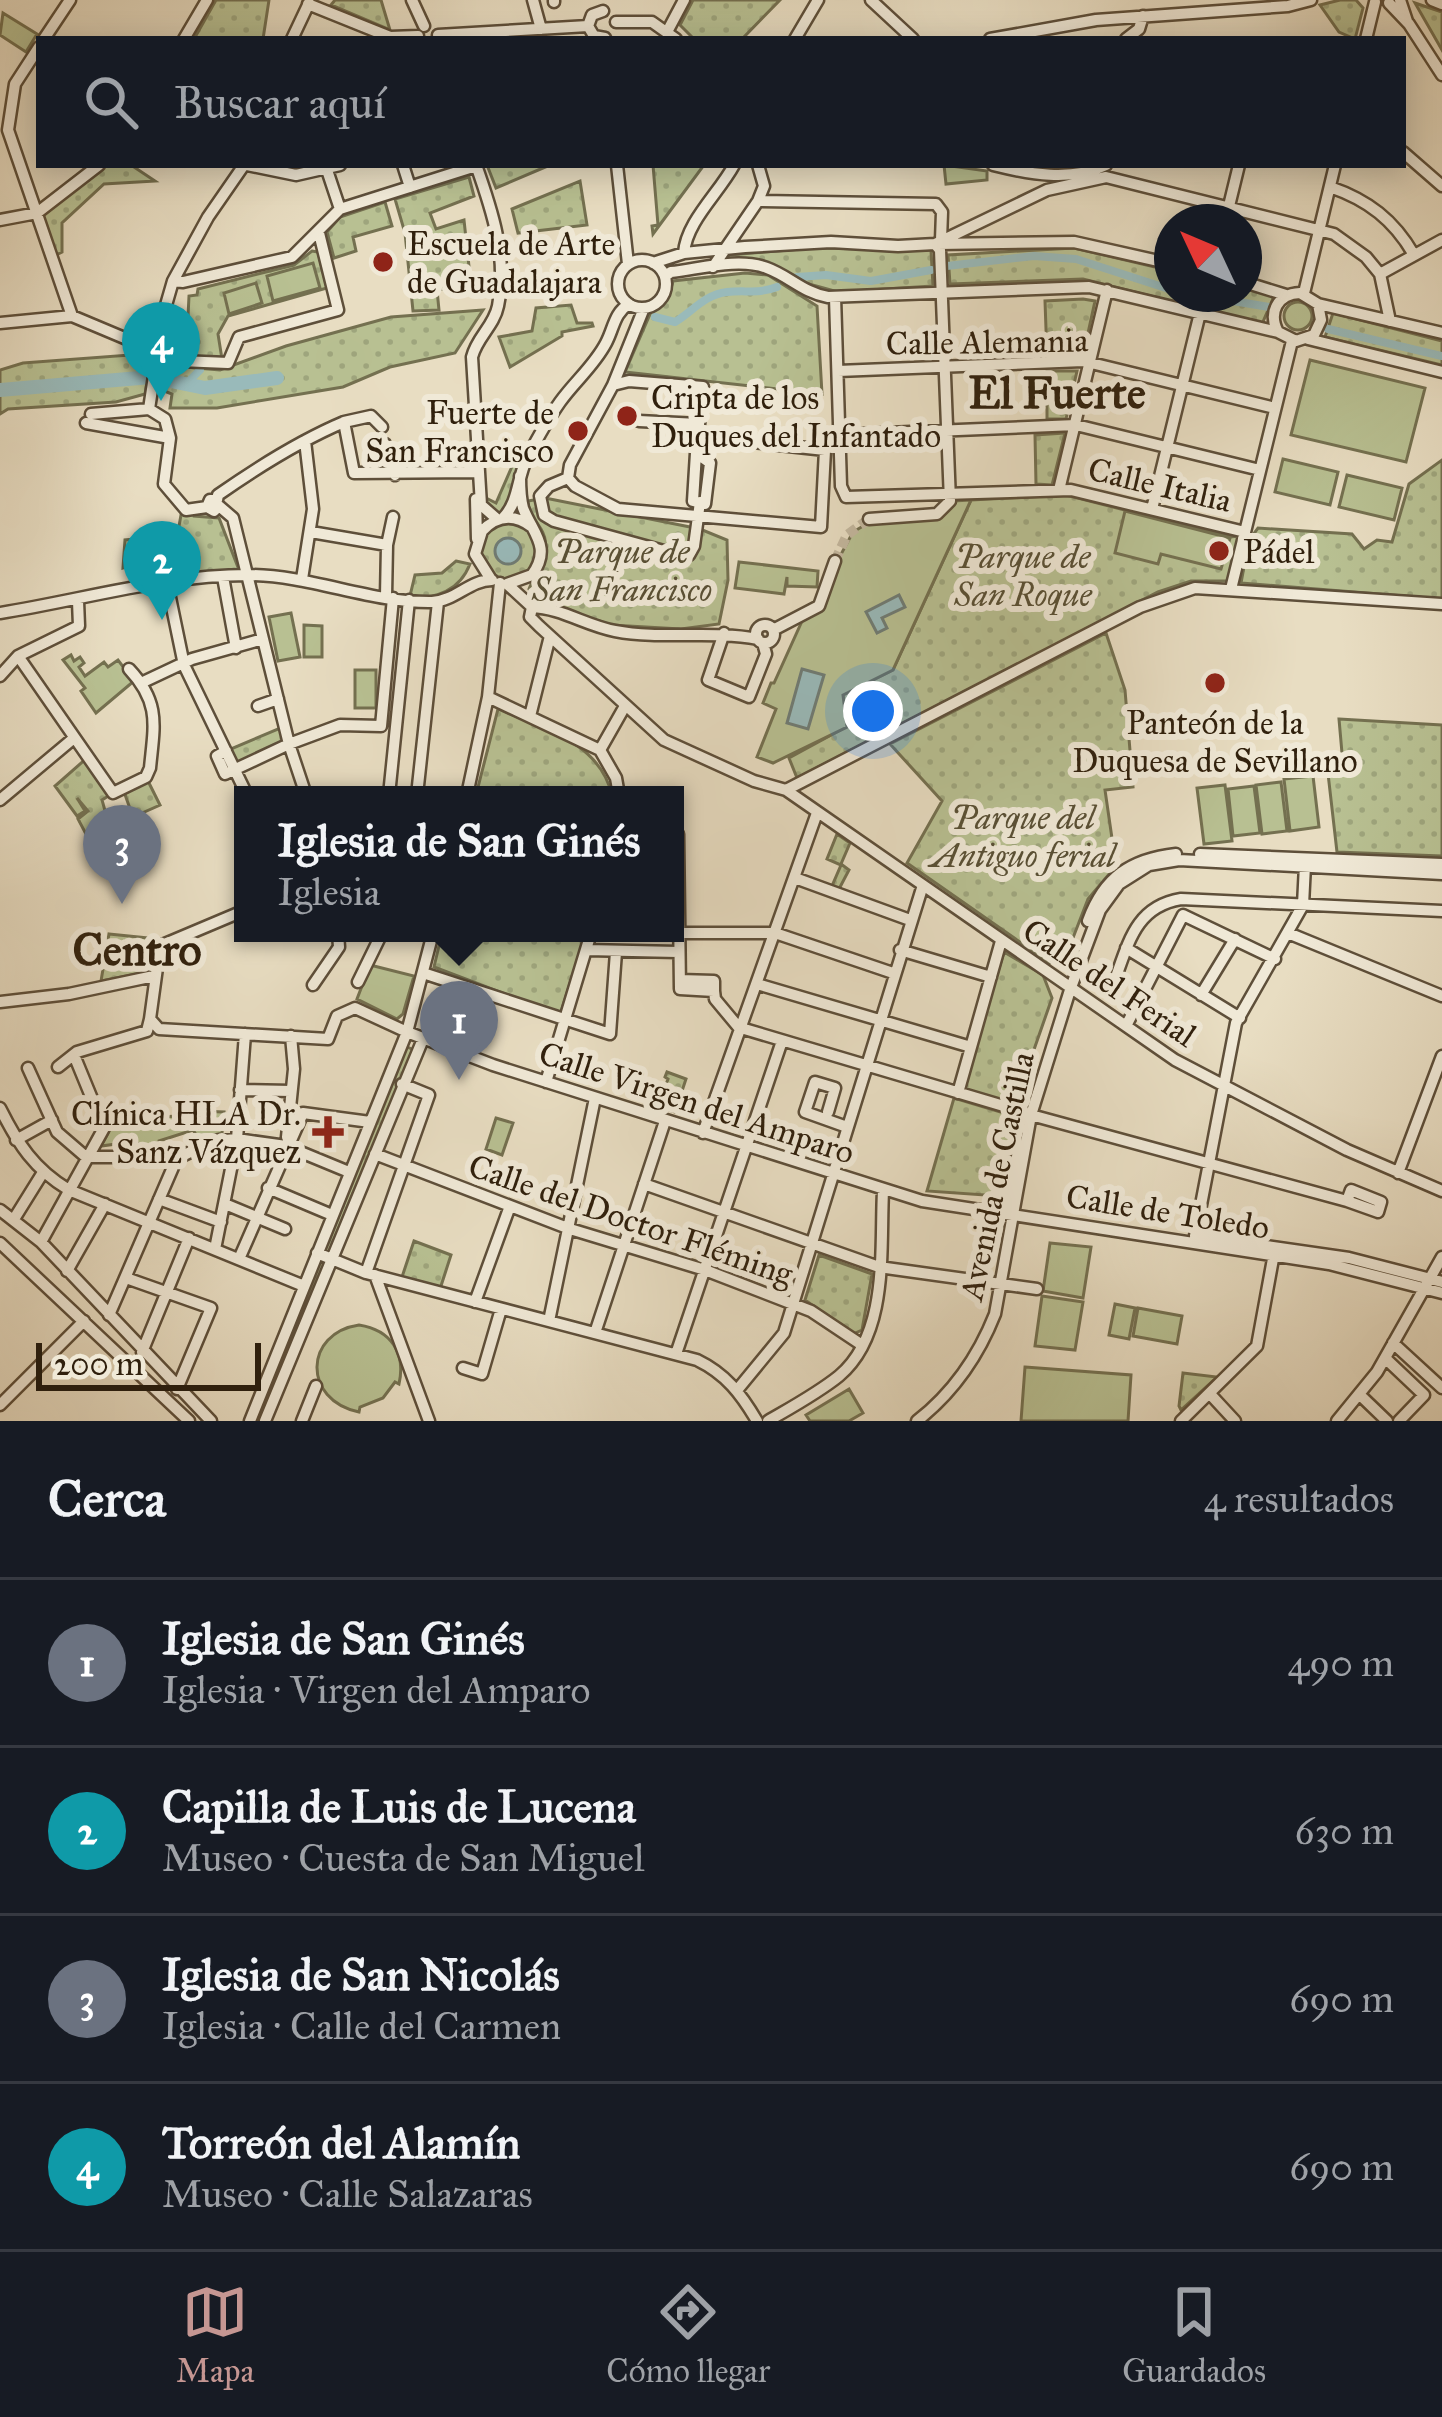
<!DOCTYPE html>
<html lang="es">
<meta charset="utf-8">
<style>
body{margin:0;font-family:"IM FELL Great Primer",serif;background:#20242c;color:#f1f3f6}
.compass{position:absolute;left:1154px;top:204px;width:108px;height:108px;border-radius:50%;background:#171b24;box-shadow:0 6px 30px #0003;rotate:314deg}
.scale{position:absolute;left:36px;bottom:30px;width:225px;box-sizing:border-box;padding-left:12px;border:6px solid #30200d;border-top:0;font-size:33px;line-height:42px;white-space:nowrap;color:#30200d;-webkit-text-stroke:9px #f0e9d7;paint-order:stroke}
.you{position:absolute;left:873px;top:711px;width:42px;height:42px;margin:-30px;border:9px solid #fff;border-radius:50%;background:#1a73e8;box-shadow:0 0 0 18px #1a73e833}
.badge{display:grid;place-items:center;width:78px;height:78px;border-radius:50%;background:#c59692;color:#fff;font-size:39px;font-weight:700}
.pin{position:absolute;translate:-50% -99px;filter:drop-shadow(0 3px 6px #0008)}
.pin::after{content:'';position:absolute;top:63px;width:42px;height:36px;background:inherit;clip-path:polygon(0 0,100% 0,50% 100%)}
.popup{position:absolute;left:234px;top:786px;width:450px;height:156px;box-sizing:border-box;display:grid;place-content:center;border-radius:0px;background:#171b24;filter:drop-shadow(0 3px 9px #0005);font-size:39px;white-space:nowrap;color:#9ea1a6}
.popup b{font-size:45px;color:#f1f3f6}
.popup::after{content:'';position:absolute;left:50%;top:100%;margin-left:-24px;border:24px solid transparent;border-top-color:#171b24}
.list{margin:0;padding:0;list-style:none}
h2{display:flex;justify-content:space-between;align-items:center;height:156px;margin:0;padding:0 48px;font-size:51px}
h2 small{font-size:39px;font-weight:400;color:#9ea1a6}
.list li{display:grid;grid-template-columns:78px 1fr auto;gap:36px;align-items:center;box-sizing:border-box;height:168px;padding:0 48px;border-top:3px solid #363941}
.list b{display:block;font-size:45px;white-space:nowrap}
.list p{margin:0;font-size:39px;white-space:nowrap;color:#9ea1a6}
.list em{font-size:39px;font-style:normal;color:#9ea1a6}
.icon{flex:none;width:66px;height:66px;fill:none;stroke:currentColor;stroke-width:2;stroke-linecap:round;stroke-linejoin:round}
.map{position:relative;flex:none;width:1442px;height:1421px;overflow:hidden}
.search{position:absolute;background:#171b24;box-shadow:0 6px 30px #0003;left:36px;right:36px;top:36px;height:132px;display:flex;align-items:center;gap:30px;box-sizing:border-box;padding:0 42px;border-radius:0px;color:#9ea1a6;font-size:45px}
.sheet{height:828px;background:#171b24}
nav{display:flex;justify-content:space-around;align-items:center;box-sizing:border-box;height:168px;border-top:3px solid #363941;background:#171b24;font-size:33px;color:#9ea1a6}
nav a{display:grid;justify-items:center;gap:6px}
nav .on{color:#c59692}
.map>svg:first-child{display:block}
.grass{fill:url(#grass-dots);stroke:#747050;stroke-width:3}
.garden{fill:#b8c092;stroke:#747050;stroke-width:3}
.water{fill:#99baba;stroke:#6f7c75;stroke-width:3}
.lines{fill:none;stroke-linecap:round;stroke-linejoin:round}
.canal{stroke:#99baba;stroke-width:8}
.river{stroke:#99baba;stroke-width:14}
.minor-tunnel{stroke:#c3b79e;stroke-width:10;stroke-dasharray:10 5;stroke-linecap:butt}
.minor-casing{stroke:#5e4f3a;stroke-width:15}
.minor{stroke:#f0e9d7;stroke-width:10}
.poi-dot{fill:#8f2418;stroke:#f0e9d7;stroke-width:4.5}
.labels{text-anchor:middle;stroke-width:12;stroke-linejoin:round;paint-order:stroke}
.poi-label{font-size:33px;fill:#30200d;stroke:#f0e9d7;text-anchor:start}
.street-label{font-size:33px;fill:#30200d;stroke:#f0e9d7}
.park-label{font-size:33px;font-style:italic;fill:#595035;stroke:#f0e9d7}
.district-label{font-size:45px;font-weight:bold;fill:#30200d;stroke:#f0e9d7}
</style>
<div class="map">
<svg width="1442" height="1421" viewBox="0 0 1442 1421">
<defs>
<pattern id="grass-dots" width="8" height="8" patternUnits="userSpaceOnUse" patternTransform="scale(3)"><rect width="8" height="8" fill="#b8c092"/><path d="M2 2h.1M6 6h.1" fill="none" stroke="#9ea57d" stroke-width="1.8" stroke-linecap="round"/></pattern>
</defs>
<rect width="100%" height="100%" fill="#e8ddc2"/>
<filter id="stains"><feTurbulence type="fractalNoise" baseFrequency=".00167" numOctaves="4"/><feColorMatrix values="0 0 0 0 .2 0 0 0 0 .09 0 0 0 0 .02 0 0 0 .5 -.17"/></filter>
<radialGradient id="worn" r=".72"><stop offset=".6" stop-color="#630" stop-opacity="0"/><stop offset="1" stop-color="#630" stop-opacity=".3"/></radialGradient>
<path class="grass" d="M216 0H269L263 39H194Z
M335 0H381L390 30 331 5Z
M693 0H780L742 39H694L680 25Z
M1340 0H1356L1363 8 1355 39 1339 32 1320 5Z
M1415 3 1442 12V50Z
M101 165H131L155 181 104 184 62 223V252L56 255 40 216Z
M487 165H550L496 188Z
M653 165H704L653 234 652 226 658 225Z
M469 177 474 196 430 213 436 229 464 220 471 285 437 290 439 310 413 311 405 233 395 199Z
M580 181 587 225 518 233 512 209Z
M385 202 392 226 353 237 356 251 334 258 327 232 340 217Z
M813 248 931 250 933 286 838 292 725 261 729 255Z
M1074 248 1172 271V294H1244V287L1275 294 1262 324 1083 279 950 284 948 255Z
M312 251 318 252 327 288 228 316 218 334 222 359H194L187 337 189 296 197 295 198 289 294 265Z
M745 273 768 275 817 306 822 394 625 372 651 312 669 296 673 281Z
M1083 299 1095 301 1083 356 1047 357 1045 301Z
M571 305 577 323H592L593 326 562 332V336L510 367 499 337 532 331 536 308Z
M483 310 455 353 390 367 343 387 217 408H170L172 394 159 389 161 365 220 370 286 346 391 317Z
M1333 313 1442 341V365L1325 337Z
M143 354 149 371 145 394 116 402 8 409 0 414V370L23 363Z
M1047 371H1077L1066 419H1047Z
M1065 433 1052 485 1036 484 1035 435Z
M521 446 527 448C516 470 515 493 503 513H497L487 505 484 497 496 503Z
M1442 460V599L1241 583 1249 540 1258 528 1352 534 1364 549 1377 540 1392 542 1409 484Z
M1066 495 1230 537 1239 536 1228 581H1191L1158 592 797 778 789 758 846 727 843 695 893 670 971 500Z
M545 498 700 529 727 540 728 580 719 624 681 629 611 625 536 600 529 589C537 569 554 551 541 529 534 517 529 516 528 501Z
M193 512 194 516 219 518 239 570 193 573 192 546 189 573 151 579 147 561 123 568 125 540 136 539V552L174 554 181 515Z
M481 551a28 28 0 1 1 56 0a28 28 0 1 1-56 0Z
M456 561 470 564C459 592 437 597 409 600L415 575 442 573Z
M1106 633 1125 690 1133 787 1105 790 1116 866 1088 899 1066 956 1050 963 907 863 942 801 890 744Z
M498 709C543 729 599 741 612 795H476Z
M1339 719 1442 725V856L1337 852 1326 756 1342 753Z
M285 726 289 744 235 769 226 751Z
M88 757 113 793 102 800 109 825 87 836 78 819 88 811 77 798 85 811 77 816 55 786Z
M146 777 160 805 133 817 123 789Z
M837 834 850 843 841 864 849 870 839 889 832 886 841 865 827 859Z
M442 933H586L560 1015 434 967Z
M109 934 168 940 147 972 101 981Z
M1004 952 1043 975 1052 998 1015 1104 962 1089Z
M405 1046 414 1050 263 1421H252Z
M667 1072 686 1079 675 1112 658 1106 668 1079 665 1077Z
M954 1098 1014 1116 1003 1193 999 1196 927 1191Z
M414 1241 451 1255 439 1292 401 1280Z
M819 1255 872 1274 862 1330 853 1334 805 1300Z
M1183 1373 1217 1377 1181 1410 1179 1406Z"/>
<path class="garden" d="M3 13 37 34 26 52 0 35Z
M944 165 987 171V180L946 184Z
M313 263 320 288 273 301 267 276Z
M256 283 262 303 229 314 224 293Z
M1284 316a14 14 0 1 1 28 0a14 14 0 1 1-28 0Z
M1310 360 1425 388 1406 462 1291 435Z
M1283 459 1338 472 1330 505 1275 492Z
M1347 475 1402 488 1394 520 1339 507Z
M971 500 893 670 843 695 847 727 773 763 757 757 776 709 763 703 771 683H774L803 619 825 603 839 558 853 532 870 522 939 517 953 501Z
M1125 511 1230 538 1221 569 1161 554 1158 564 1115 553Z
M739 562 818 571 817 587 787 586V577L784 594 735 588Z
M291 613 300 657 278 661 269 617Z
M304 625 322 626V657H304Z
M71 655 74 661 80 657 84 663 79 667 85 676 104 662 108 667 118 660 134 681 96 713 81 691 85 688 63 660Z
M355 670H376V708H355Z
M1313 776 1319 827 1290 831 1284 779Z
M1281 782 1287 831 1262 834 1256 785Z
M1225 785 1232 841 1204 844 1197 788Z
M1254 786 1260 833 1233 836 1228 789Z
M370 965 414 976 403 1014 397 1019 357 999Z
M196 1111 224 1112 222 1133 199 1139 193 1130 159 1141 158 1148 131 1142 101 1146 108 1133V1118L185 1116Z
M496 1118 513 1123 502 1155 486 1149Z
M1050 1243 1091 1247 1083 1298 1043 1291Z
M1042 1296 1083 1302 1075 1350 1035 1346Z
M1115 1304 1135 1308 1129 1339 1109 1335Z
M1138 1308 1182 1316 1177 1344 1133 1336Z
M359 1325C391 1330 406 1353 399 1384L395 1382 383 1398 360 1407 359 1412C302 1400 304 1333 359 1325Z
M1025 1367 1131 1375 1128 1421H1021Z
M849 1389 863 1413 849 1421H810L806 1415Z"/>
<path class="water" d="M495 551a13 13 0 1 1 26 0a13 13 0 1 1-26 0Z
M899 595 905 607 882 618 887 628 877 633 866 612Z
M802 669 824 675 808 729 787 723Z"/>
<g class="lines">
<path class="canal" d="M947 266 1034 256 1076 259 1172 290
M797 277 826 275 871 281 931 270
M1191 294 1269 307
M655 317 675 322C693 311 704 295 727 292 745 290 759 294 777 287
M1328 329 1442 356
M186 384 200 370 194 352"/>
<path class="river" d="M0 390 151 377 205 388 277 378"/>
<path class="minor-tunnel" d="M835 561 847 535 869 519"/>
<defs>
<path id="minor" d="M412 0 424 26
M533 0 541 29
M554 0V2
M871 0 913 39
M1400 0 1407 21
M1432 0 1442 4
M1389 3 1409 24 1442 75
M308 4 390 37 418 36
M616 22H652L676 39
M588 26 592 15 603 11
M588 26 594 36 605 38
M667 32 684 0
M438 35 588 26
M44 39 70 0
M184 39 207 0
M292 39 309 3
M795 39 818 0
M990 39 1096 20 1288 6 1311 0
M1126 39 1139 29 1143 16
M1366 39 1375 2
M39 47 15 84 8 130 72 316
M1403 152 1442 186
M247 165 296 175 340 165
M403 165 410 187
M476 165C492 210 508 258 498 306 494 326 477 337 472 357L481 505 497 519
M617 165 628 264
M993 165C1029 174 1071 182 1106 165
M326 167 340 209
M1330 187C1368 200 1394 220 1414 255
M758 201 936 204 942 212 941 240
M1229 206 1239 165
M0 220 37 213 99 165
M938 244 1074 242 1172 264
M684 253C686 222 719 193 734 165
M618 284a24 24 0 1 1 48 0a24 24 0 1 1-48 0Z
M653 263 684 253 745 247 831 242 898 246 935 244 1047 190 1106 177 1334 234 1366 257 1380 274 1390 321
M713 267 758 201 764 186 758 165
M1380 274 1442 240
M665 276 671 272C699 269 739 257 767 268 789 276 804 293 828 297L1089 287 1278 332
M173 281 183 282 292 257 340 209 476 166
M1244 282 1286 295
M1304 293 1335 165
M835 297 841 486 846 497 1071 490 1245 532
M1318 304 1321 320 1314 335 1296 341 1278 332C1268 313 1277 294 1300 293L1318 304 1442 333
M0 323 72 316 153 350
M1308 339 1442 372
M156 360 228 363 239 337 338 310 319 233
M838 371 1083 361 1275 408
M613 385 629 381 703 387 696 453
M91 414 149 409
M639 421 698 424
M344 422 371 416 382 427
M86 423 170 438
M839 435 1076 425 1260 470
M385 444 395 475
M696 453 710 463 705 504 693 501Z
M568 478 575 486 618 509 821 527 825 450 697 436
M568 478 549 486 540 496 544 515 554 521 682 556 689 555 694 546 700 502
M568 478 570 465 613 385 644 308
M1059 490 1107 290
M476 499 477 539
M219 506 214 511 207 507 186 510 164 484 170 438 165 419 149 409 156 363 153 350 173 281 208 217 244 165
M219 506 233 518 289 744 225 774 217 756 226 751
M207 507 210 500H217L218 495C258 467 299 441 344 422L354 473 477 472
M1152 509 1200 313
M503 518C519 502 517 478 527 458 537 439 548 419 560 402 575 381 594 366 606 343 614 328 614 313 629 304
M869 519 937 514 950 501 940 250 935 244
M311 532 387 545
M223 577 236 648
M490 578 475 554 482 531C497 515 515 514 532 527
M302 579 313 509 305 441
M167 583 184 665 247 795
M507 584 532 607 530 617 539 626 664 740 754 781 786 790 1175 1060 1347 1150 1442 1191
M507 584 532 575C552 547 533 534 523 508 520 497 520 487 520 476
M1231 589 1292 341
M386 596 387 545 393 517
M532 607C561 608 587 626 615 631 662 640 710 630 758 639
M0 613C82 600 165 575 248 575 311 575 370 603 432 602 455 601 470 580 492 580
M756 634a9 9 0 1 1 18 0a9 9 0 1 1-18 0Z
M773 630 819 606 835 561
M724 633 708 680 749 697 766 654 763 643
M18 656 113 793 146 777 150 768C154 726 161 703 129 669
M0 676 18 656 79 626 78 601
M141 683 192 659 263 639
M488 697 600 750 616 778 619 795
M258 706 278 699
M530 716 550 636
M600 750 625 706
M786 790 1140 607 1195 588 1442 604
M306 795 289 744 340 725 381 726 393 598
M389 795 409 600
M417 795 438 602
M467 795 488 697 500 583
M0 800 74 738
M678 834 680 989 714 991 715 999 740 1029
M1200 854 1442 864
M795 878 910 920
M243 911 160 946 150 1019 159 1029 328 1039 337 1016 355 1008 407 1032 493 1065 922 1201 1329 1264 1442 1293
M1088 921C1104 877 1131 859 1176 854
M678 933H775L893 973
M1288 933 1442 996
M1126 948 1240 1018
M587 950 678 952
M900 950 991 977
M423 973 610 1034 616 952
M1117 974C1130 937 1139 906 1181 899L1442 911
M680 980 714 981V991
M358 982 382 933
M757 984 971 1047
M313 985 339 947 338 933
M1201 995 1235 939
M0 1002 69 994 154 976
M1126 1026 1183 915 1275 959
M741 1028 1024 1112
M58 1067 77 1052 147 1031 150 1019
M28 1068 57 1132 86 1157H180L213 1141 237 1139 286 1146 349 1172
M546 1082 591 933
M240 1090 291 1091
M958 1093 1001 941
M0 1108C18 1144 34 1169 69 1190L304 1286
M828 1112 835 1088 815 1082 805 1112 847 1127
M1031 1115 1347 1201 1351 1190 1381 1202 1378 1212 1347 1201
M703 1133 817 813
M287 1137 294 1069 291 1036
M16 1140 52 1120
M375 1154 570 1229 705 1270 811 1311 862 1345
M1398 1173 1442 1056
M644 1184 879 1267 1037 1289
M268 1188 332 1215
M159 1199 221 1222
M225 1204 285 1229
M0 1210 41 1242 211 1421
M1007 1213 1019 1145
M14 1219 42 1174
M1195 1236 1236 1023 1303 905 1305 865
M1198 1236 1349 1258 1442 1282
M41 1242 104 1128 74 1055
M0 1243 189 1421
M215 1249 237 1139 245 1034
M317 1253 366 1273 697 1360C726 1374 741 1394 757 1421
M239 1259 303 1113 370 1122
M67 1271 105 1204
M366 1273 429 1095 402 1084
M375 1275 429 1421
M126 1278 211 1308 177 1389
M475 1302 510 1206
M109 1315 177 1158
M549 1321 595 1098
M595 1333 665 1121
M1393 1343 1442 1388
M142 1352 189 1238
M676 1354 782 1041
M1385 1358 1424 1395 1399 1421
M463 1368 482 1374 501 1309
M738 1389 784 1333 923 885
M1210 1394 1235 1421
M1361 1396 1387 1421
M0 1405 84 1321
M250 1421 407 1032 433 933
M265 1421 423 1039
M302 1421 316 1386
M768 1421C792 1407 818 1393 839 1376 889 1334 880 1250 883 1191
M917 1421C954 1392 978 1357 995 1314L1031 1115 1070 990 1100 910 1119 884 1149 865 1179 860 1442 874
M1181 1421 1257 1346 1275 1248
M1337 1421 1377 1372 1442 1257"/>
</defs>
<use href="#minor" class="minor-casing"/>
<use href="#minor" class="minor"/>
</g>
<g class="poi-dot">
<circle cx="383" cy="262" r="12"/>
<circle cx="627" cy="416" r="12"/>
<circle cx="578" cy="431" r="12"/>
<circle cx="1219" cy="551" r="12"/>
<circle cx="1215" cy="683" r="12"/>
<path d="M322 1114h12v12h12v12h-12v12h-12v-12h-12v-12h12z"/>
</g>
<g class="labels">
<g class="poi-label">
<text x="407" y="255">Escuela de Arte<tspan x="407" dy="38">de Guadalajara</tspan></text>
<text x="651" y="409">Cripta de los<tspan x="651" dy="38">Duques del Infantado</tspan></text>
<text x="554" y="424" text-anchor="end">Fuerte de<tspan x="554" dy="38">San Francisco</tspan></text>
<text x="1243" y="563">Pádel</text>
<text x="1215" y="734" text-anchor="middle">Panteón de la<tspan x="1215" dy="38">Duquesa de Sevillano</tspan></text>
<text x="301" y="1125" text-anchor="end">Clínica HLA Dr.<tspan x="301" dy="38">Sanz Vázquez</tspan></text>
</g>
<g class="street-label">
<text transform="translate(987 341) rotate(-1)" y="12">Calle Alemania</text>
<text transform="translate(1160 484) rotate(13)" y="12">Calle Italia</text>
<text transform="translate(1110 982) rotate(34)" y="12">Calle del Ferial</text>
<text transform="translate(697 1102) rotate(18)" y="12">Calle Virgen del Amparo</text>
<text transform="translate(996 1176) rotate(-78)" y="12">Avenida de Castilla</text>
<text transform="translate(1168 1211) rotate(9)" y="12">Calle de Toledo</text>
<text transform="translate(631 1219) rotate(19)" y="12">Calle del Doctor Fléming</text>
</g>
<g class="park-label">
<text x="622" y="563">Parque de<tspan x="622" dy="38">San Francisco</tspan></text>
<text x="1023" y="568">Parque de<tspan x="1023" dy="38">San Roque</tspan></text>
<text x="1023" y="829">Parque del<tspan x="1023" dy="38">Antiguo ferial</tspan></text>
</g>
<g class="district-label">
<text x="1057" y="408">El Fuerte</text>
<text x="137" y="965">Centro</text>
</g>
</g>
<rect width="100%" height="100%" filter="url(#stains)"/>
<rect width="100%" height="100%" fill="url(#worn)"/>
</svg>
<svg class="compass" viewBox="-18 -18 36 36"><path d="M0-13l5 13h-10z" fill="#e53935"/><path d="M0 13l5-13h-10z" fill="#9ea1a6"/></svg>
<div class="scale">200 m</div>
<div class="you"></div>
<div class="pin badge" style="left:459px;top:1080px;background:#6b7280">1</div>
<div class="popup"><b>Iglesia de San Ginés</b>Iglesia</div>
<div class="pin badge" style="left:162px;top:620px;background:#0f9aa8">2</div>
<div class="pin badge" style="left:122px;top:904px;background:#6b7280">3</div>
<div class="pin badge" style="left:161px;top:401px;background:#0f9aa8">4</div>
<div class="search"><svg class="icon" aria-label="search" viewBox="0 0 24 24"><circle cx="10" cy="10" r="6"/><path d="M15 15l6 6"/></svg>Buscar aquí</div>
</div>
<section class="sheet">
<h2>Cerca<small>4 resultados</small></h2>
<ul class="list">
<li><span class="badge" style="background:#6b7280">1</span><div><b>Iglesia de San Ginés</b><p>Iglesia · Virgen del Amparo</p></div><em>490 m</em></li>
<li><span class="badge" style="background:#0f9aa8">2</span><div><b>Capilla de Luis de Lucena</b><p>Museo · Cuesta de San Miguel</p></div><em>630 m</em></li>
<li><span class="badge" style="background:#6b7280">3</span><div><b>Iglesia de San Nicolás</b><p>Iglesia · Calle del Carmen</p></div><em>690 m</em></li>
<li><span class="badge" style="background:#0f9aa8">4</span><div><b>Torreón del Alamín</b><p>Museo · Calle Salazaras</p></div><em>690 m</em></li>
</ul>
</section>
<nav>
<a class="on"><svg class="icon" aria-label="map" viewBox="0 0 24 24"><path d="M3 6l6-2 6 2 6-2v14l-6 2-6-2-6 2zM9 4v14M15 6v14"/></svg>Mapa</a>
<a><svg class="icon" aria-label="directions" viewBox="0 0 24 24"><path d="M12 3l9 9-9 9-9-9zM9 14v-3h6M13 9l2 2-2 2"/></svg>Cómo llegar</a>
<a><svg class="icon" aria-label="saved" viewBox="0 0 24 24"><path d="M7 4h10v16l-5-4-5 4z"/></svg>Guardados</a>
</nav>
